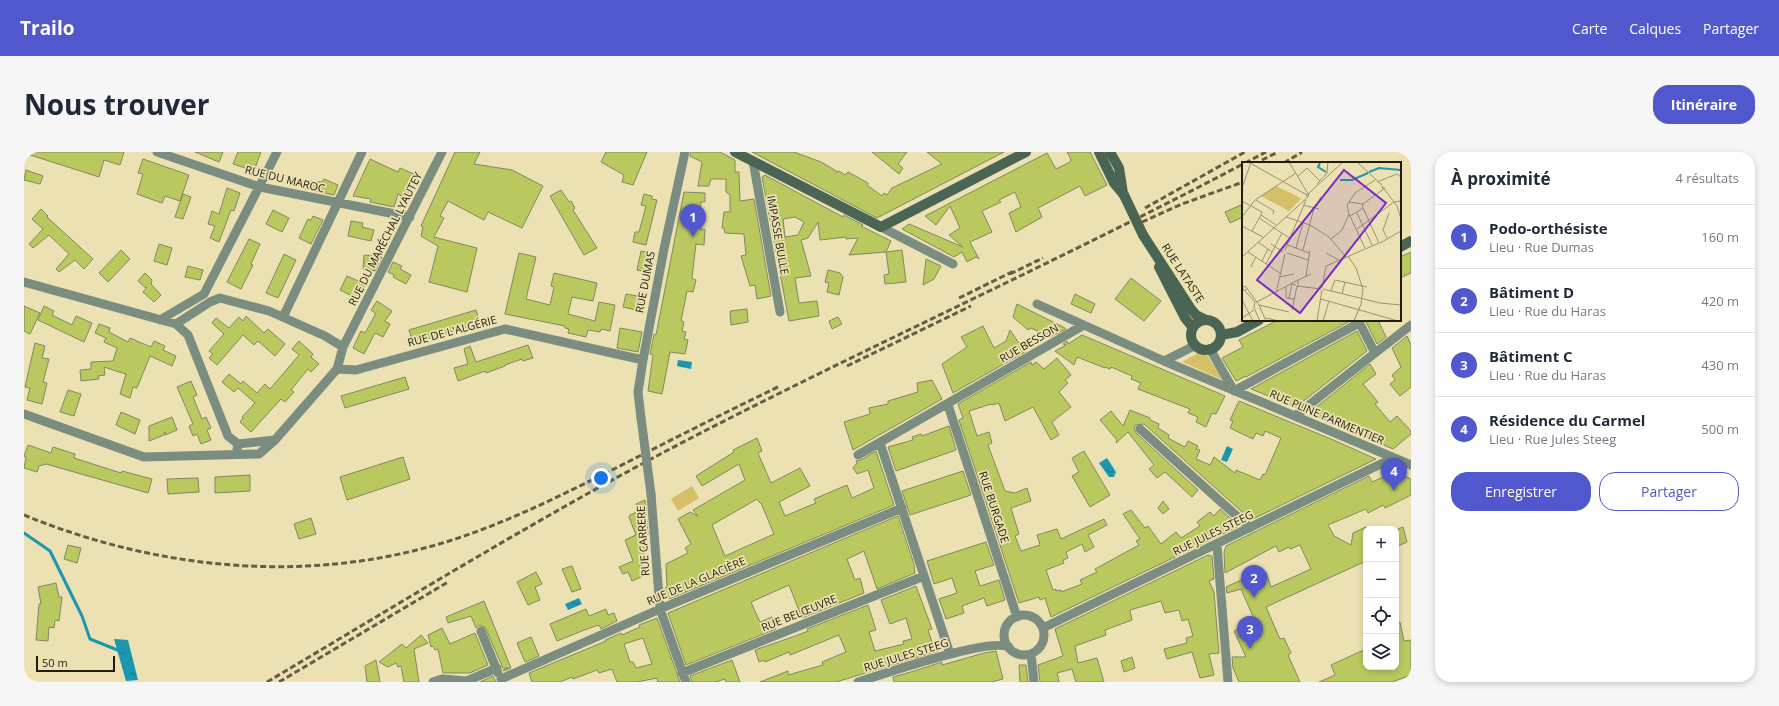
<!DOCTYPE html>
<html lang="fr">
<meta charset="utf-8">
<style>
body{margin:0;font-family:"Open Sans",sans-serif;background:#f6f6f7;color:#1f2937}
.controls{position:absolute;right:12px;bottom:12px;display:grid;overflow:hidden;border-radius:8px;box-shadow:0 2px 6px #0003}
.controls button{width:36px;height:36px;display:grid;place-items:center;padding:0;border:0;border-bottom:1px solid #e0e1e3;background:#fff;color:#1f2937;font:20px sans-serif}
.scale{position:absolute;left:12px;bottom:10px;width:79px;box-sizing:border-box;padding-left:4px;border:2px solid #211c0b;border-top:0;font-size:11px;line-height:14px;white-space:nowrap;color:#211c0b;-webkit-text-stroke:3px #ece1b3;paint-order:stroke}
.you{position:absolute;left:577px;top:326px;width:14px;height:14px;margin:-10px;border:3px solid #fff;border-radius:50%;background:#1a73e8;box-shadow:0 0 0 6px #1a73e833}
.badge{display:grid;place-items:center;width:26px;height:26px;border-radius:50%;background:#5157cd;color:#fff;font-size:13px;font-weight:700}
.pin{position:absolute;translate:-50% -33px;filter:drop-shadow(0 1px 2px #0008)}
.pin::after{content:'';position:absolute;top:21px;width:14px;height:12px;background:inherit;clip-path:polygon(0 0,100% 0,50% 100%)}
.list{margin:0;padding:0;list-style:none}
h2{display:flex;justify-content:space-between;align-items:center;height:52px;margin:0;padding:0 16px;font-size:17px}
h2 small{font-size:13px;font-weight:400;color:#747a83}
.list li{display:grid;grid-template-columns:26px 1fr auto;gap:12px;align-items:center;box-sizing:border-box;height:64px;padding:0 16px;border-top:1px solid #e0e1e3}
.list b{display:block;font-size:15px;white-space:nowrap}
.list p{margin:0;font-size:13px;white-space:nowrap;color:#747a83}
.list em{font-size:13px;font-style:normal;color:#747a83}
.actions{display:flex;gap:8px;padding:12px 16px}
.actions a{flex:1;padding:9px 0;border:1px solid #5157cd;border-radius:16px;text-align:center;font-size:14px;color:#5157cd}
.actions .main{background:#5157cd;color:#fff}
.icon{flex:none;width:22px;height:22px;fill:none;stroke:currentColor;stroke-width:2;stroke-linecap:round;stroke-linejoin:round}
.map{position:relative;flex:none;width:1387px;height:530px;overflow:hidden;border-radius:16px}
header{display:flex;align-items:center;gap:24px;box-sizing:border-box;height:56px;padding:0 20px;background:#5157cd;color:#fff}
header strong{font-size:19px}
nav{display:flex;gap:22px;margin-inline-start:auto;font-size:14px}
.intro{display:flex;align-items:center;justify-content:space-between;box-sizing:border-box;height:96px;padding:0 24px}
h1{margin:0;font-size:28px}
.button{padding:10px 18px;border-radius:16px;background:#5157cd;color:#fff;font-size:14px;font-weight:700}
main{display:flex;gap:24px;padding:0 24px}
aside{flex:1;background:#fff;border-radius:16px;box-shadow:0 2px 6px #0003}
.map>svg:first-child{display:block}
.park{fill:#d5c067}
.water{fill:url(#water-ripples)}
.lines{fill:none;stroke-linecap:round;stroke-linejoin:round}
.stream{stroke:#1c97b0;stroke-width:3}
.building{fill:#bac95f;stroke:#81885e;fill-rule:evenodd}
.street{stroke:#7b8d81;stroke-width:9}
.secondary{stroke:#4b6554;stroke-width:10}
.rail{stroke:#655e44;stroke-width:3;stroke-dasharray:6 3;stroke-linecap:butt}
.street-bridge{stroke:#7b8d81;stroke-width:9}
.secondary-bridge{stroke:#4b6554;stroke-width:10}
.labels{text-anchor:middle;stroke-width:3.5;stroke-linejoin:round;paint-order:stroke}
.street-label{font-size:11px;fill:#211c0b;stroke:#ece1b3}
.inset-river{fill:none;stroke:#1c97b0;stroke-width:2}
.inset-road{fill:none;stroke:#9b9270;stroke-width:1}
.view{fill:#7b2cbf;fill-opacity:0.15;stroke:#7b2cbf;stroke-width:2}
.inset-edge{fill:none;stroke:#211c0b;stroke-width:2}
</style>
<header>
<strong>Trailo</strong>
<nav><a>Carte</a><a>Calques</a><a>Partager</a></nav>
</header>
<div class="intro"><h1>Nous trouver</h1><a class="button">Itinéraire</a></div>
<main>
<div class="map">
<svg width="1387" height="530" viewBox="0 0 1387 530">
<defs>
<pattern id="water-ripples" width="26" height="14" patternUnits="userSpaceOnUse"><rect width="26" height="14" fill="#1c97b0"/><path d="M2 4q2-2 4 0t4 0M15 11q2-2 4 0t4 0" fill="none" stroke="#187a8d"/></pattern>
</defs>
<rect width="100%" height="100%" fill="#ece1b3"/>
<path class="park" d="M1176 200 1183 203 1199 228 1158 210Z
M668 334 675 346 654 359 647 347Z"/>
<path class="water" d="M654 208 668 210 667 217 653 214Z
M1203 294 1209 297 1203 310 1197 308Z
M1083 306 1092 320 1090 325H1085L1075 311Z
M555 446 558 452 544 458 541 452Z
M90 487 104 488 114 528 102 529Z"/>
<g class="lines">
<path class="stream" d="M0 381 26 399 58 464 66 487 96 499"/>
</g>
<path class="building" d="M3 0H100L96 13 80 8 75 25 3 2Z
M171 0H199L195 10Z
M214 0H237L230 19 209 12Z
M431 0H456L450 12 488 18 519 34 498 76 464 60 460 68 424 49 416 64 420 66 410 85 453 96 443 140 405 130 414 94 397 84 399 75 397 74Z
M582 0H623L609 33 598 30 600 23 577 10Z
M667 0H696L711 8V20H715L716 49 730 47 747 144 733 147 731 133 726 134 717 104 722 103 720 82 701 81 700 76H698L700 60H706V43L702 40V27H687L685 34H674L678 10 666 4Z
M728 0H770L797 10 814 20 815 19 821 23 824 20 844 31 843 33 858 44 860 41 863 43 868 36 918 12 903 0H980L853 66Z
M848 0H883L874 12 879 16 875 22Z
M1043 0H1066L1083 33 1061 44 1056 34 1014 56 1018 65 992 80 985 61 997 55 991 40 975 48 977 50 958 59 968 80 946 90 955 107 952 105 943 110 938 100 930 105 878 77 885 72 939 95 925 83 936 76 926 54 912 73 901 64 1023 1 1032 17 1046 10 1047 7Z
M119 7 165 23 156 49 141 44 138 51 113 42 119 22 114 21Z
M346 7 374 20 376 16 390 22 385 32 388 33 382 46 374 42 370 55 346 50 347 47 329 44Z
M2 18 19 24 16 32 0 28Z
M741 23 819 65 820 63 839 73 837 74 867 89 862 100 825 103 834 86 822 87V85L796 88 794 70 784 86 777 88 787 124 771 126 775 151 793 149 795 164 765 169 738 25ZM771 65 780 70 774 83 761 85 759 67Z
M300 27 314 33 310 43 281 37 283 29 298 30Z
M203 36 216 41 210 59 207 58 195 90 186 86 191 74 184 72 188 59 195 62Z
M537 38 545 50 547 49 551 56 549 58 573 96 560 103 526 44Z
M660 40 681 41V50H677L675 74H677V78L681 77 680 93 672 92 668 125 669 127 672 128 669 140 663 139 657 169 660 170 658 179 662 180 660 187 664 188 661 202 646 200 638 242 624 239 629 203 626 202 630 182 632 183Z
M159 42 167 45 159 67 151 65Z
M620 42 628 44V47L633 48 622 93 609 90 611 80H615L622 54 617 53Z
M1217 53 1219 65 1206 71 1201 60Z
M17 57 24 64 23 65 69 107 60 117 51 108 35 120 32 117 45 102 25 83 9 96 5 92 19 77 8 67Z
M249 58 265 66 258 80 242 72Z
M289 64 299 68 287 92 275 86 284 67 287 68Z
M327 69 339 71 338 75 350 78 347 89 324 84Z
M225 87 236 92 227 112 229 113 217 137 203 130Z
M135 92 148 96 143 113 130 109Z
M97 98 106 107 84 130 75 121Z
M878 98 882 130 861 132 860 123 865 122 862 100Z
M617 99 627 101 623 120 613 118Z
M1387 100V121L1376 126V105Z
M495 101 512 105 502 147 526 153 530 135 527 134 530 121 573 131 569 149 548 145 544 162 571 169 575 150 591 153 586 179 577 177 576 180 564 178 562 185 544 181 545 177 541 176V174L481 162Z
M260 102 272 108 254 146 242 141Z
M340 103 358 105 351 119 339 117Z
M902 107 917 114 910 127 899 133Z
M369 110 378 114 376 117 387 123 382 132 369 125 370 123 364 120Z
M164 114 179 118 176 128 161 125Z
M804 118 816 121 819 125 815 143 803 140 805 131 801 130Z
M121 121 128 128 127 132 137 143 130 150 119 140 123 135 122 136 114 129Z
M323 124 341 132 334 147 316 138Z
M1107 126 1137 149 1120 169 1091 147Z
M602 142 619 145 616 159 599 155Z
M1051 142 1071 152 1067 161 1047 152Z
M353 149 368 159 361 169 366 172 359 185 351 181 340 202 329 196 337 179 341 181 351 163V161L347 158Z
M993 152 1041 176 1042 177 1026 185 1007 176 1004 178 989 165Z
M0 154 16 161 6 182 0 179Z
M20 154 30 159 28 163 48 173 52 164 68 171 60 190 14 168Z
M723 157 724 170 707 173 706 159Z
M452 158 456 171 389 191 385 178Z
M222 164 240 181 244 177 261 192 251 204 234 189 230 193 219 183 193 213 185 206 189 202 185 199 200 182 188 171 192 166 205 176 215 165 219 169Z
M814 165 818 172 808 177 805 169Z
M1254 168H1328L1222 225V224L1212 229 1198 206 1219 195 1215 188Z
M1341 168H1354L1362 185 1353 192Z
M75 172 86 176 85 180 104 190 106 186 127 195 130 189 141 194 139 198 152 204 148 214 126 204 113 236 109 235 106 246 96 242 102 222 95 220 80 215 81 223 74 224 75 227 57 229 56 218 67 217V210L89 209 93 196 80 190 82 186 71 181Z
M959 174 970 196 982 189 986 178 1001 200 929 241 918 212 943 195 937 185Z
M596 176 618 180 614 200 593 196Z
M1333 179 1343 199 1272 255 1227 237Z
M1058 183 1201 244 1192 262 1188 261 1182 275 1172 270 1174 265 1164 261 1166 257 1114 237 1117 231 1107 227 1108 224 1087 215 1086 217 1081 215V216L1053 205 1050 213 1031 199 1042 193 1039 192 1043 189 1044 192Z
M1383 184 1387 193V235L1376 244 1366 232 1371 228 1368 223 1377 215 1368 196Z
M275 189 289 202 287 205 295 212 287 220 284 217 267 238 270 240 261 250 257 247 227 280 216 270 219 266 218 265 231 251 214 236 210 240 198 230 205 222 217 232 219 229 233 241 241 232 246 237 275 203 268 197Z
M11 191 21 194 18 206 25 207 19 230 23 231 18 252 3 248 6 236 1 235Z
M504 193 509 206 499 209 498 207 481 213V214L462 221 461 219 434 229 430 216 444 212 440 197 446 194 452 210Z
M1033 206 1047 223 1041 228 1044 231 1035 240 1047 255 1028 270 1035 283 1027 288 1009 255 981 269 975 251 968 253 967 252 945 259 953 284 965 280 968 291 964 293 981 339 991 341 1003 336 1007 349 987 356 995 382 991 384 997 399 1016 393 1013 383 1033 377 1037 387 1080 367 1083 373 1064 383 1070 395 1061 400 1058 392 1042 400 1044 406 1039 408 1040 411 1022 418 1029 438 1032 437V439L1037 438V440L1058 432 1056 428 1073 420 1071 417 1115 393 1112 389 1116 387 1099 362 1107 358 1121 376 1124 374 1137 392 1152 380 1157 386 1176 374 1173 370 1186 360 1190 364 1196 357 1215 374 1027 465 1021 446 1016 448 1015 445 995 451 935 268 939 266 934 252 1007 210 1008 213 1012 210 1020 217Z
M1346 212 1352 222 1339 232 1354 250 1351 252 1366 270 1373 264 1387 279V282L1369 297 1285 261Z
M381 225 385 237 321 256 317 244Z
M908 228 918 247 829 298 820 270 846 262 845 256 864 252V249L894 240 893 231Z
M167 229 173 243 169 245 178 267 182 265 187 276 183 278 187 288 177 292 173 282 169 284 165 274 169 272 153 235Z
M44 238 57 242 50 264 36 260Z
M1215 249 1307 287 1352 307 1227 368 1120 272 1112 273 1110 276 1112 281 1174 338 1168 345 1141 320 1133 326 1125 317 1130 313 1104 280 1092 291 1093 288 1076 268 1087 259 1099 274 1106 258 1126 266V268L1135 272 1134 276 1145 283 1144 286 1161 295 1164 289 1174 294 1172 297 1176 298 1172 307 1186 313 1190 305 1211 321 1212 318 1236 328 1239 322 1241 323 1257 286 1241 279 1239 284 1232 281 1229 287 1206 276 1209 269 1206 268Z
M97 260 116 268 111 282 92 273Z
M148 265 153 278 141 283V280L140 283 125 289V274Z
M925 274 932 298 872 319 864 295 889 288 888 285 897 282 898 284Z
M733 286 738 299 734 301 747 331 776 316 786 334 755 350 761 364 792 351 790 347 823 333 828 346 850 336 844 318 833 322 829 316 833 311 832 309 837 308 852 299 870 353 645 447 641 442V436L643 435 642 412 664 401 661 396 667 392 654 367 666 360 674 364 669 358 721 328 715 312 678 334 672 324 710 300 709 298ZM733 347 736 351H737L750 382 701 404 688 373Z
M4 293 27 301 29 295 51 302 50 306 97 321 98 319 128 327 124 341 22 312 15 314 13 320 0 316 2 305 0 304Z
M1060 299 1086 343 1066 355 1048 324 1055 320 1048 306Z
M379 305 386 327 323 348 316 325Z
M939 319 947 343 886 363 878 339Z
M1379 320 1381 324 1387 327V343L1361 356 1359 353 1344 361 1342 357 1304 373 1310 384 1327 393 1329 381 1342 375V409L1242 455 1256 487 1260 486 1267 501 1264 503 1276 530H1215L1209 516 1208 505H1222L1210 479 1231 469 1217 437 1203 441 1202 435 1239 418 1240 421 1242 420 1247 435 1287 417 1276 393 1266 397 1265 395 1255 400 1252 394 1201 421 1200 400 1202 394 1345 324 1348 330 1366 322 1368 323Z
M226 323V339L191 341V325Z
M174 326 175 340 144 342 143 327Z
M621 348 624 383 620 384 624 398 620 400V412L615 414 619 424 608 429 604 420 599 422 595 415 609 409 601 388 612 383 605 365 606 363 615 359 612 352Z
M1139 349 1145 357 1139 362 1134 356Z
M874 364 890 412 891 421 853 437 840 399 823 407 831 428 836 426 840 441 778 466 765 433 727 450 736 470 748 465 752 477 662 513 644 461Z
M287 366 292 382 275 387 270 372Z
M1379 375 1383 390 1372 395V378Z
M962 390 970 413 951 419 956 434 975 428 981 448 963 454 960 446 938 454 940 461 922 467 915 447 933 441 928 426 910 432 903 409Z
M44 393 57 396 53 411 40 407Z
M1184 403 1188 404 1190 427 1185 429 1190 440 1195 501 1185 502 1190 523 1176 526 1168 500 1143 507 1140 497 1163 491 1162 486 1169 484 1164 467 1158 469 1155 458 1141 461 1137 449 1106 458 1108 468 1081 478 1082 483 1051 494 1054 511 1073 506 1080 530H1052L1048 517 1033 521 1035 530H1016L1014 513 1039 504 1031 477Z
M548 414 557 437 548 440 538 417Z
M512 420 518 432 511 435 516 448 504 453 493 430Z
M32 431 35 445H38L35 469 31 468 30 476 25 475 24 489 12 488 15 452H17L14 435Z
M892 434 908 477 904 478 909 493 913 492 914 499 812 530H736L764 519V523L799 513 798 510 822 500 815 483 766 503 765 500 741 510 740 508 735 510 731 498 774 483 784 479 783 477 844 453 852 478 845 480 851 499 880 492 879 489 888 487 882 466 866 472 857 448Z
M460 449 487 516 480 519 479 518 484 516H479L461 475 455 473 452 476 447 464 424 471 422 465Z
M562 457 565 464 582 457 584 463 590 461 593 469 577 477 575 473 563 477 533 489 526 472Z
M633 466 656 530H634L633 526 613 530H593L588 517 575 521 573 518 549 527 548 525 536 530H508L505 521 582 489 581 488 597 481 598 483 616 475 615 473ZM619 486 628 512 612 516 609 510H606L600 492Z
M1376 470 1380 489 1387 488V523L1368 530H1295L1311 523 1307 513 1342 497V515H1372V471Z
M418 476 426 492 451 481 464 513 446 521H419L414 497 411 498 409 494 407 495 404 483Z
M397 483 404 491 390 497 395 530H380L377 514 374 515 372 511 364 515 355 510 378 492 382 496Z
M507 485 515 504 501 510 493 491Z
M972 499 979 527 967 530H870L869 525 890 519 918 510V513L960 501Z
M1108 505 1111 516 1100 520 1097 509Z
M352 508 356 530H343L341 514Z
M708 508 716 530H702L701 527 691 530H668L666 524Z
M995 513H1002L1004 530H996Z
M469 524 472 530H456Z"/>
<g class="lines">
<path class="street" d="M133 0 236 35 386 65
M729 9 756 160
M857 75 929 112
M0 130 152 172 186 150 196 146 245 159 301 184 319 195
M180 142 253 0
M1013 152 1140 209 1172 193
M259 165 338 0
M136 168 180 142
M152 172 164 183 204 284 214 292
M1186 197 1210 239 1335 171
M1351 201 1387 173
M1140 209 1387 313
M313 217 332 218 481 177 619 208
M924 253 993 465
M0 262 120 305 235 302 251 288 313 217 319 195 418 0
M1271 264 1351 201 1334 168
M617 266 614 240 619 208 640 97 661 0
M1116 277 1226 376
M856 291 926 502
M213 298 214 292 251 288
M834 303 1058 174
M627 342 636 457 662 530
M1193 393 1204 530
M980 483a20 20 0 1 1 40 0a20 20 0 1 1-40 0Z
M1019 476 1369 306
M457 479 474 521
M1007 502 1010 530
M658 521 900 424
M477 527 636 457 878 356
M409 530 418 527 443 529 473 516
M834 530C860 522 965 485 985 495"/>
<path class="secondary" d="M711 0 857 75 1002 0
M1075 0 1090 31 1100 43
M1086 0 1095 16 1099 41
M1119 83 1167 157 1172 163 1182 168
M1376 95 1387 89
M1135 115 1161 166 1169 176
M1167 183a15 15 0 1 1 30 0a15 15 0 1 1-30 0Z
M1197 183 1213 180 1235 168"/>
<path class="rail" d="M1238 8 1254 0
M1221 11 1242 0
M1260 11 1278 0
M1121 56 1221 0
M1118 70 1158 52 1219 30
M986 122 1019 106
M935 146 990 119
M823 214 947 154
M0 363C134 418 285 433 425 389 482 371 536 344 590 317 645 289 700 261 756 234
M243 530C383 447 522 361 667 286 849 192 1037 108 1219 12
M255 530 424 430"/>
<path class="street-bridge" d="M617 266 627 342"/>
<path class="secondary-bridge" d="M1100 43 1119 83"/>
</g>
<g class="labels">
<g class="street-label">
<text transform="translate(261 27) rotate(14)" y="4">RUE DU MAROC</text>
<text transform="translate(754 83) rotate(80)" y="4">IMPASSE BULLE</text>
<text transform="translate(361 87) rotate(-63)" y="4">RUE DU MARÉCHAL LYAUTEY</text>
<text transform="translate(1159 121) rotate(57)" y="4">RUE LATASTE</text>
<text transform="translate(621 130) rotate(-79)" y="4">RUE DUMAS</text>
<text transform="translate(428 179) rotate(-15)" y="4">RUE DE L'ALGÉRIE</text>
<text transform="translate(1005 191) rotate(-30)" y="4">RUE BESSON</text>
<text transform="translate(1303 265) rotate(23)" y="4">RUE PLINE PARMENTIER</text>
<text transform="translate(970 355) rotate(72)" y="4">RUE BURGADE</text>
<text transform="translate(1189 381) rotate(-26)" y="4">RUE JULES STEEG</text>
<text transform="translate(619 389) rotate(-94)" y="4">RUE CARRERE</text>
<text transform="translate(672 429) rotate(-23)" y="4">RUE DE LA GLACIÈRE</text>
<text transform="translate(775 461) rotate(-22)" y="4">RUE BELŒUVRE</text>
<text transform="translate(882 503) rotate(-17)" y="4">RUE JULES STEEG</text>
</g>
</g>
<g transform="translate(1218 10)">
<rect width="159" height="159" fill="#ece1b3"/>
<path d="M34 24 53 33 59 37 47 49 19 34Z" fill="#d5c067"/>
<path class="inset-river" d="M78 1 76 5 84 10M127 10 137 6 159 8M98 18H110L126 11"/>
<path class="inset-road" d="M47 0 66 32M115 0 140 23M8 1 65 33M56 14 65 6 78 19M135 20 155 12 159 15M75 22 85 11 86 0M0 26 9 0M141 27 140 24 155 44 159 57M67 31 101 0M14 38 32 49 31 52M0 39 20 50 19 53M107 40 121 42M61 43 77 47M73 46 79 35M121 46 137 81M115 51 130 83M19 53 34 63M108 54 120 47 121 42 143 26M0 55 13 38 54 11M44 55 68 63 87 75 104 95M17 56 49 77M0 64 21 75M115 67 152 40 159 39M10 69 19 53M145 76 141 68 147 51M89 77 100 68 107 52M16 80 30 90M140 80 138 81 159 69M29 82 41 90M46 83 67 91M54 86 61 61M123 86 107 52 105 43 113 31 133 18M43 88 64 38M61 88 72 46M6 90 38 111M45 91 66 98M84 91 97 98M106 94 114 106 121 127 119 142 112 159M0 95 66 35 67 31 64 35M20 99 26 87M24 102 40 71M11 105 9 104 14 95M64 114 68 88M38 115 52 112M56 122V118L69 112M57 123 55 124 79 127M44 125V136L52 137M80 126 84 104 137 81M5 127 2 129 0 124 4 125 17 143 24 159M81 127 138 141 159 143M3 129 13 140 12 146 18 159M89 129 93 118 125 125M34 131 43 92M100 132 103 120M47 136 50 122 54 123M79 137 156 159M0 138 11 159M15 140 56 118M17 143 47 150M50 148 55 124M0 156 12 148M24 156 37 159M75 159 80 128M81 159 87 139"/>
<path class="view" d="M102 8 144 41 58 151 15 118Z"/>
<rect width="159" height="159" class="inset-edge"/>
</g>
</svg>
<div class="controls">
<button>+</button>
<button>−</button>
<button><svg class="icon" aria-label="locate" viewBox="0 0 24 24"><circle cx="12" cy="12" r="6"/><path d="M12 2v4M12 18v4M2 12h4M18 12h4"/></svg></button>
<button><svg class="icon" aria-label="layers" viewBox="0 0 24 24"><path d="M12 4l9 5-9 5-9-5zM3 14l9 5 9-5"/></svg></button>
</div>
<div class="scale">50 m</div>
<div class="you"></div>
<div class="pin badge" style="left:669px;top:85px">1</div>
<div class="pin badge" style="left:1230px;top:446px">2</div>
<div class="pin badge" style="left:1226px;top:497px">3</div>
<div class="pin badge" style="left:1370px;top:339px">4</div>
</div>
<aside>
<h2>À proximité<small>4 résultats</small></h2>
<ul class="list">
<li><span class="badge">1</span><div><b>Podo-orthésiste</b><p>Lieu · Rue Dumas</p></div><em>160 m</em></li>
<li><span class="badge">2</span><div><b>Bâtiment D</b><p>Lieu · Rue du Haras</p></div><em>420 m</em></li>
<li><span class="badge">3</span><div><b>Bâtiment C</b><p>Lieu · Rue du Haras</p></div><em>430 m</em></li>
<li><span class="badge">4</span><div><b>Résidence du Carmel</b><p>Lieu · Rue Jules Steeg</p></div><em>500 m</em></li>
</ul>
<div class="actions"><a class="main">Enregistrer</a><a>Partager</a></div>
</aside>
</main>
